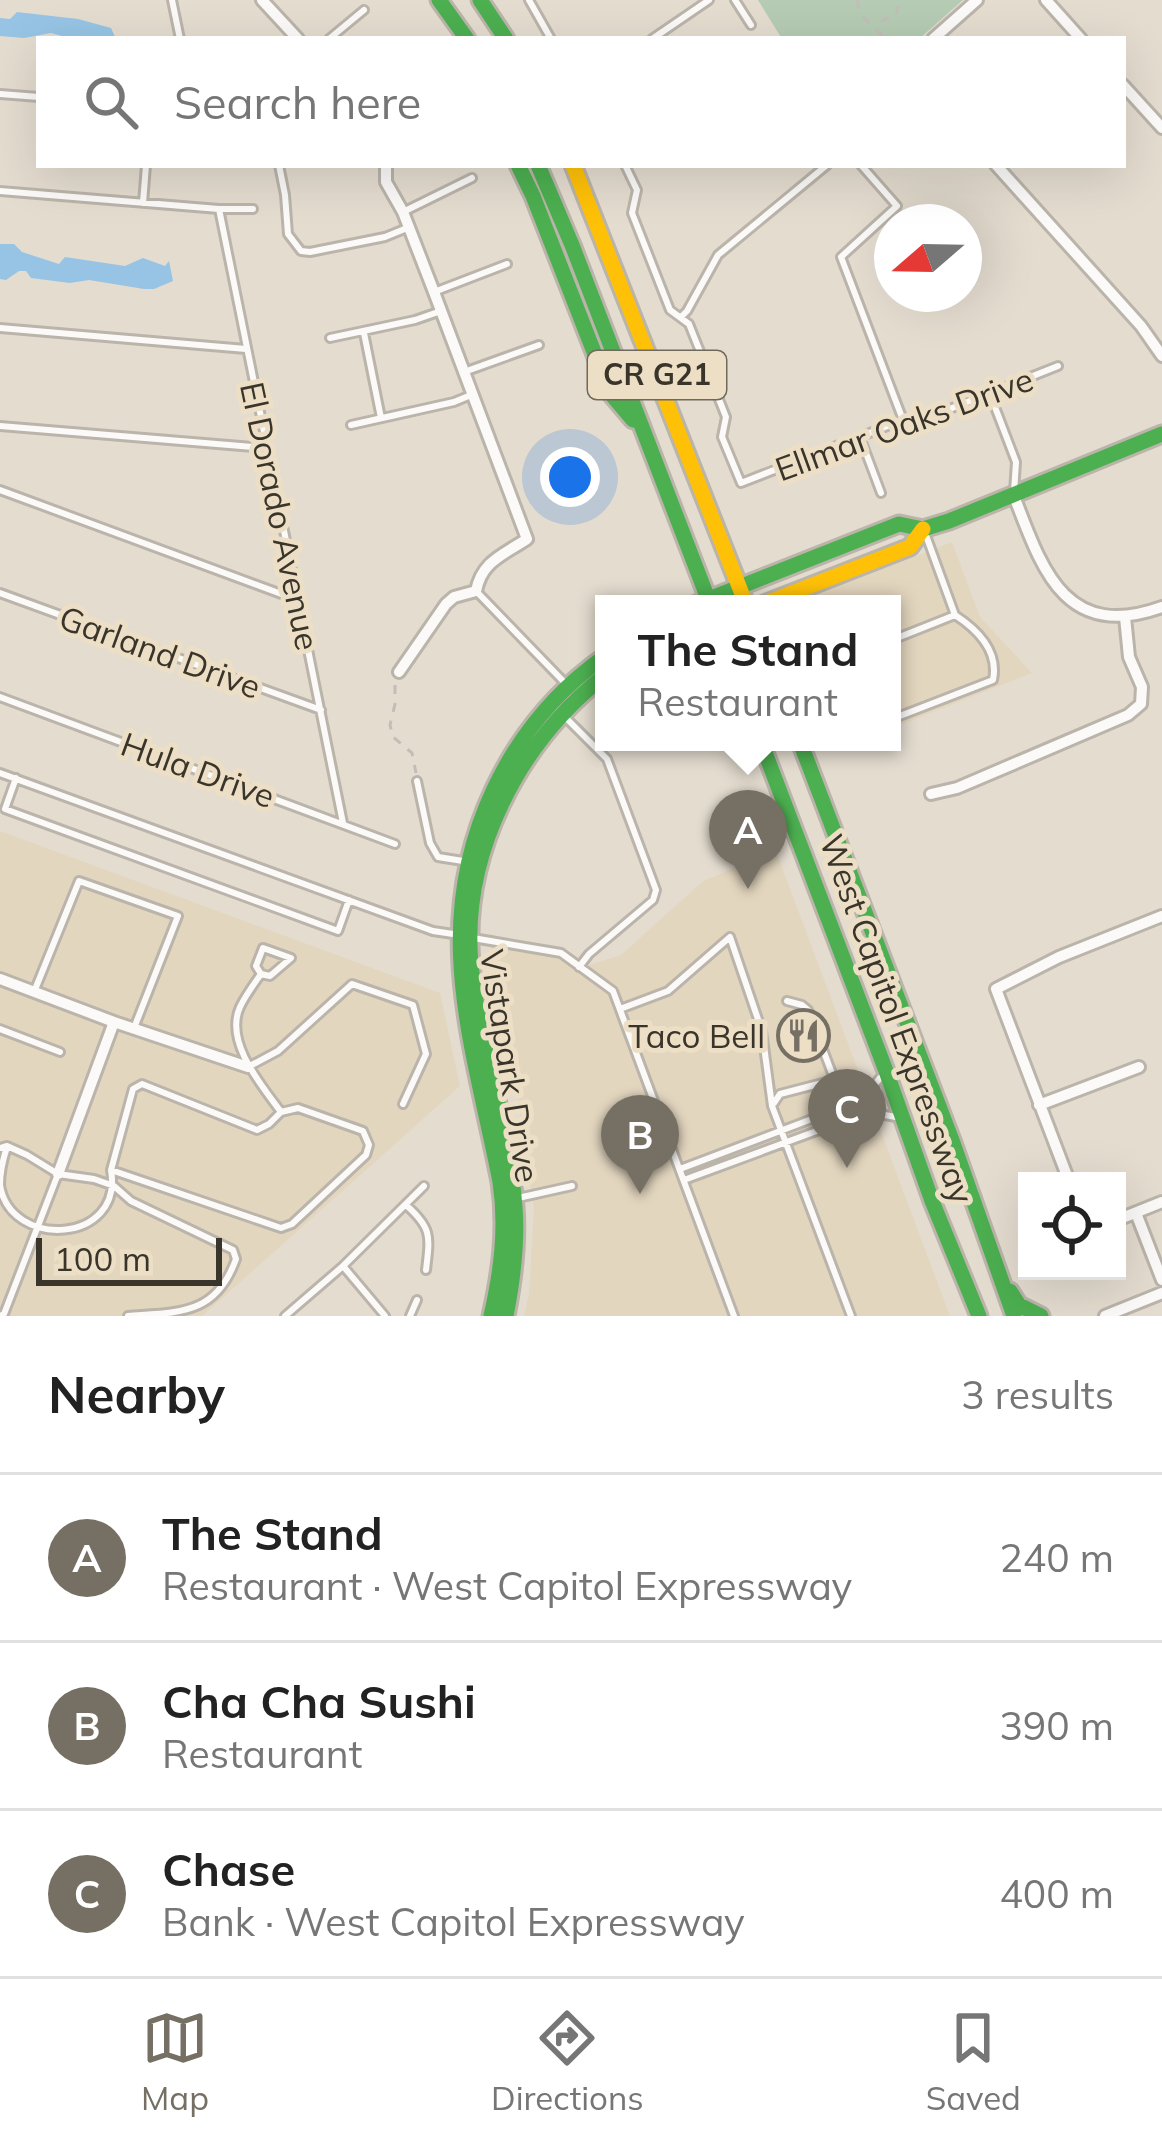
<!DOCTYPE html>
<meta charset="utf-8">
<style>
body{margin:0;font-family:Mulish,sans-serif;background:#f2f2f2;color:#222}
.controls{position:absolute;right:36px;bottom:36px;display:grid;overflow:hidden;border-radius:0px;box-shadow:0 12px 48px #0002}
.controls button{width:108px;height:108px;display:grid;place-items:center;padding:0;border:0;border-bottom:3px solid #e0e0e0;background:#fff;color:#222;font:60px sans-serif}
.compass{position:absolute;left:874px;top:204px;width:108px;height:108px;border-radius:50%;background:#fff;box-shadow:0 12px 48px #0002;rotate:250deg}
.scale{position:absolute;left:36px;bottom:30px;width:186px;box-sizing:border-box;padding-left:12px;border:6px solid #3a352b;border-top:0;font-size:33px;line-height:42px;white-space:nowrap;color:#3a352b;-webkit-text-stroke:9px #eddfc6;paint-order:stroke}
.you{position:absolute;left:570px;top:477px;width:42px;height:42px;margin:-30px;border:9px solid #fff;border-radius:50%;background:#1a73e8;box-shadow:0 0 0 18px #1a73e833}
.badge{display:grid;place-items:center;width:78px;height:78px;border-radius:50%;background:#766f64;color:#fff;font-size:39px;font-weight:700}
.pin{position:absolute;translate:-50% -99px;filter:drop-shadow(0 3px 6px #0008)}
.pin::after{content:'';position:absolute;top:63px;width:42px;height:36px;background:inherit;clip-path:polygon(0 0,100% 0,50% 100%)}
.popup{position:absolute;left:595px;top:595px;width:306px;height:156px;box-sizing:border-box;display:grid;place-content:center;border-radius:0px;background:#fff;filter:drop-shadow(0 3px 9px #0005);font-size:39px;white-space:nowrap;color:#767676}
.popup b{font-size:45px;color:#222}
.popup::after{content:'';position:absolute;left:50%;top:100%;margin-left:-24px;border:24px solid transparent;border-top-color:#fff}
.list{margin:0;padding:0;list-style:none}
h2{display:flex;justify-content:space-between;align-items:center;height:156px;margin:0;padding:0 48px;font-size:51px}
h2 small{font-size:39px;font-weight:400;color:#767676}
.list li{display:grid;grid-template-columns:78px 1fr auto;gap:36px;align-items:center;box-sizing:border-box;height:168px;padding:0 48px;border-top:3px solid #e0e0e0}
.list b{display:block;font-size:45px;white-space:nowrap}
.list p{margin:0;font-size:39px;white-space:nowrap;color:#767676}
.list em{font-size:39px;font-style:normal;color:#767676}
.icon{flex:none;width:66px;height:66px;fill:none;stroke:currentColor;stroke-width:2;stroke-linecap:round;stroke-linejoin:round}
.map{position:relative;flex:none;width:1162px;height:1316px;overflow:hidden}
.search{position:absolute;background:#fff;box-shadow:0 12px 48px #0002;left:36px;right:36px;top:36px;height:132px;display:flex;align-items:center;gap:30px;box-sizing:border-box;padding:0 42px;border-radius:0px;color:#767676;font-size:45px}
.sheet{height:660px;background:#fff}
nav{display:flex;justify-content:space-around;align-items:center;box-sizing:border-box;height:168px;border-top:3px solid #e0e0e0;background:#fff;font-size:33px;color:#767676}
nav a{display:grid;justify-items:center;gap:6px}
nav .on{color:#766f64}
.map>svg:first-child{display:block}
.built{fill:#e3d6bf}
.green{fill:#b5cbb3}
.water{fill:#97c4e5}
.lines{fill:none;stroke-linecap:round;stroke-linejoin:round}
.lane-casing{stroke:#bab4aa;stroke-width:12}
.street-casing{stroke:#bab4aa;stroke-width:16}
.fast-casing{stroke:#bab4aa;stroke-width:21}
.slow-casing{stroke:#bab4aa;stroke-width:21}
.path{stroke:#c1beb8;stroke-width:3;stroke-dasharray:9 9;stroke-linecap:butt}
.lane{stroke:#fbfaf8;stroke-width:6}
.street{stroke:#fbfaf8;stroke-width:10}
.fast{stroke:#4caf50;stroke-width:15}
.slow{stroke:#ffc107;stroke-width:15}
.labels{text-anchor:middle;stroke-width:10;stroke-linejoin:round;paint-order:stroke}
.shield{fill:#eddfc6;stroke:#70685a;stroke-width:3}
.shield-label{font-size:30px;font-weight:bold;fill:#3a352b}
.street-label{font-size:33px;fill:#3a352b;stroke:#eddfc6}
.poi-label{font-size:33px;fill:#3a352b;stroke:#eddfc6;text-anchor:end}
</style>
<div class="map">
<svg width="1162" height="1316" viewBox="0 0 1162 1316">
<rect width="100%" height="100%" fill="#e4dccf"/>
<path class="built" d="M952 542 980 617 1032 673 892 728V604H794Z
M0 831 440 993 460 1086 202 1316H0Z
M776 851 950 1316H524L529 1293 534 1209 515 1077 498 1015 490 934 589 965 621 955 703 881Z"/>
<path class="green" d="M758 0H963L919 39H782Z"/>
<path class="water" d="M17 12 78 19 111 28 116 39H73L51 33 24 38 0 36V18L10 19Z
M0 244H14L22 252 59 264 65 257 125 266 143 258 165 266 169 261 173 281 154 289H144L89 280 70 283 31 278 26 271H19L6 280 0 279Z"/>
<g class="lines">
<defs>
<path id="lane" d="M172 0 180 39
M529 0 551 39
M735 0 751 25
M329 39 364 10
M652 39 709 0
M0 94 39 97
M279 165 285 195 288 234 301 251 310 252 385 237 407 228
M625 165 637 190 632 213 670 310 689 324 726 417 722 437 741 483 903 420 927 418 1058 366
M861 165 897 206 841 257 903 420
M0 191 219 209H253
M143 203 146 165
M219 209 343 823
M403 212 472 178
M434 292 507 264
M681 317 687 311 718 255 827 165
M0 328 246 349
M364 333 381 418
M330 338 415 320 441 311
M464 372 539 345
M990 394 1016 462 1014 492
M351 425 454 402 471 395
M0 426 265 448
M860 437 881 493
M0 490 295 599
M476 591 565 683
M0 593 321 710
M892 640 955 615 924 530
M0 697 395 844
M564 716 607 759 656 890 653 900 589 954 579 967
M892 719 993 680C999 651 978 630 955 615
M0 773 433 931 460 935
M16 778 5 809 338 931 349 900
M417 781 430 843 438 857 463 861
M473 938 561 953 613 991 734 1316
M261 974 270 976 291 958 263 948 256 966 261 974C254 984 245 996 240 1007 224 1042 262 1086 281 1112L298 1108 363 1131 369 1145 366 1155 292 1224 281 1228 111 1170 133 1089 142 1084 257 1130 269 1124 281 1112
M34 992 79 881 178 916 134 1028
M620 1009 668 991 730 937 762 1031 772 1106 851 1316
M0 1029 60 1052
M248 1067 278 1051 352 984 413 1005 426 1054 403 1104
M774 1103 780 1094 830 1081 833 1076 808 1010 802 1005 787 1001
M7 1147C3 1159 0 1172 0 1185 10 1250 124 1244 111 1170
M0 1148 7 1146 27 1155 58 1174 94 1179 114 1186 131 1201 233 1250 236 1259C216 1315 180 1312 128 1316
M680 1169 862 1100 880 1078
M684 1180 868 1112 896 1117
M518 1198 572 1186
M406 1205C432 1228 430 1236 426 1270
M343 1266 385 1316
M0 1316 4 1314 58 1174
M285 1316 343 1266 424 1186
M410 1316 417 1300"/>
<path id="street" d="M262 0 298 39
M1046 0 1081 39
M933 39 977 0
M1123 85 1162 128
M386 165V182L403 212 434 292 527 539C503 555 482 561 476 591L454 597 446 604 399 672
M996 165 1141 326 1162 356
M1014 496C1042 569 1065 642 1162 607
M931 794 957 788 1128 715 1141 704 1142 687 1129 657 1125 617
M0 979 114 1022 248 1067
M1039 1105 1139 1067
M58 1174 114 1022
M1069 1181 996 989 1059 957 1162 916
M1136 1213 1162 1280
M1117 1220 1162 1202
M1105 1316 1162 1293"/>
<path id="fast" d="M439 0 467 39
M480 0 506 39
M518 165 533 196 610 393 633 420
M538 165 572 245 710 604
M696 604 899 524 923 529 949 521 1162 434
M761 742 886 1071 932 1201 979 1316
M800 742 953 1143 1014 1316
M1010 1291 1019 1305 1041 1316
M491 1316C501 1272 507 1228 500 1182 473 1043 429 926 494 789 519 736 556 691 604 657
M506 1316C513 1280 518 1244 515 1207 509 1124 479 1046 471 964 461 853 519 743 604 676"/>
<path id="slow" d="M573 165 746 604
M764 604 910 547 923 529"/>
</defs>
<use href="#lane" class="lane-casing"/>
<use href="#street" class="street-casing"/>
<use href="#fast" class="fast-casing"/>
<use href="#slow" class="slow-casing"/>
<path class="path" d="M857 0 861 15 881 35
M885 39 881 35 883 20 896 15 898 6
M395 685V704L390 725 393 737 412 753 416 773"/>
<use href="#lane" class="lane"/>
<use href="#street" class="street"/>
<use href="#fast" class="fast"/>
<use href="#slow" class="slow"/>
</g>
<defs>
<symbol id="restaurant-ring" viewBox="-11 -11 22 22"><circle r="9.5" fill="#eddfc6" stroke="#766f64" stroke-width="1.5"/><path d="M-5-6h1v4h1v-4h1v4h1v-4h1v5L-1.5 .5V6h-2V.5L-5-1ZM5-6V6H3V1.5H1.5Q1.5-4 5-6Z" fill="#766f64"/></symbol>
</defs>
<g fill-rule="evenodd">
<use href="#restaurant-ring" x="774" y="1006" width="59" height="59"/>
</g>
<g class="labels">
<rect class="shield" x="588" y="351" width="138" height="48" rx="9"/>
<g class="shield-label">
<text x="657" y="385">CR G21</text>
</g>
<g class="street-label">
<text transform="translate(904 424) rotate(-20)" y="12">Ellmar Oaks Drive</text>
<text transform="translate(280 516) rotate(78)" y="12">El Dorado Avenue</text>
<text transform="translate(160 652) rotate(20)" y="12">Garland Drive</text>
<text transform="translate(198 770) rotate(20)" y="12">Hula Drive</text>
<text transform="translate(897 1019) rotate(70)" y="12">West Capitol Expressway</text>
<text transform="translate(510 1066) rotate(81)" y="12">Vistapark Drive</text>
</g>
<g class="poi-label">
<text x="765" y="1048">Taco Bell</text>
</g>
</g>
</svg>
<div class="controls">
<button><svg class="icon" aria-label="locate" viewBox="0 0 24 24"><circle cx="12" cy="12" r="6"/><path d="M12 2v4M12 18v4M2 12h4M18 12h4"/></svg></button>
</div>
<svg class="compass" viewBox="-18 -18 36 36"><path d="M0-13l5 13h-10z" fill="#e53935"/><path d="M0 13l5-13h-10z" fill="#767676"/></svg>
<div class="scale">100 m</div>
<div class="you"></div>
<div class="pin badge" style="left:748px;top:889px">A</div>
<div class="popup"><b>The Stand</b>Restaurant</div>
<div class="pin badge" style="left:640px;top:1194px">B</div>
<div class="pin badge" style="left:847px;top:1168px">C</div>
<div class="search"><svg class="icon" aria-label="search" viewBox="0 0 24 24"><circle cx="10" cy="10" r="6"/><path d="M15 15l6 6"/></svg>Search here</div>
</div>
<section class="sheet">
<h2>Nearby<small>3 results</small></h2>
<ul class="list">
<li><span class="badge">A</span><div><b>The Stand</b><p>Restaurant · West Capitol Expressway</p></div><em>240 m</em></li>
<li><span class="badge">B</span><div><b>Cha Cha Sushi</b><p>Restaurant</p></div><em>390 m</em></li>
<li><span class="badge">C</span><div><b>Chase</b><p>Bank · West Capitol Expressway</p></div><em>400 m</em></li>
</ul>
</section>
<nav>
<a class="on"><svg class="icon" aria-label="map" viewBox="0 0 24 24"><path d="M3 6l6-2 6 2 6-2v14l-6 2-6-2-6 2zM9 4v14M15 6v14"/></svg>Map</a>
<a><svg class="icon" aria-label="directions" viewBox="0 0 24 24"><path d="M12 3l9 9-9 9-9-9zM9 14v-3h6M13 9l2 2-2 2"/></svg>Directions</a>
<a><svg class="icon" aria-label="saved" viewBox="0 0 24 24"><path d="M7 4h10v16l-5-4-5 4z"/></svg>Saved</a>
</nav>
